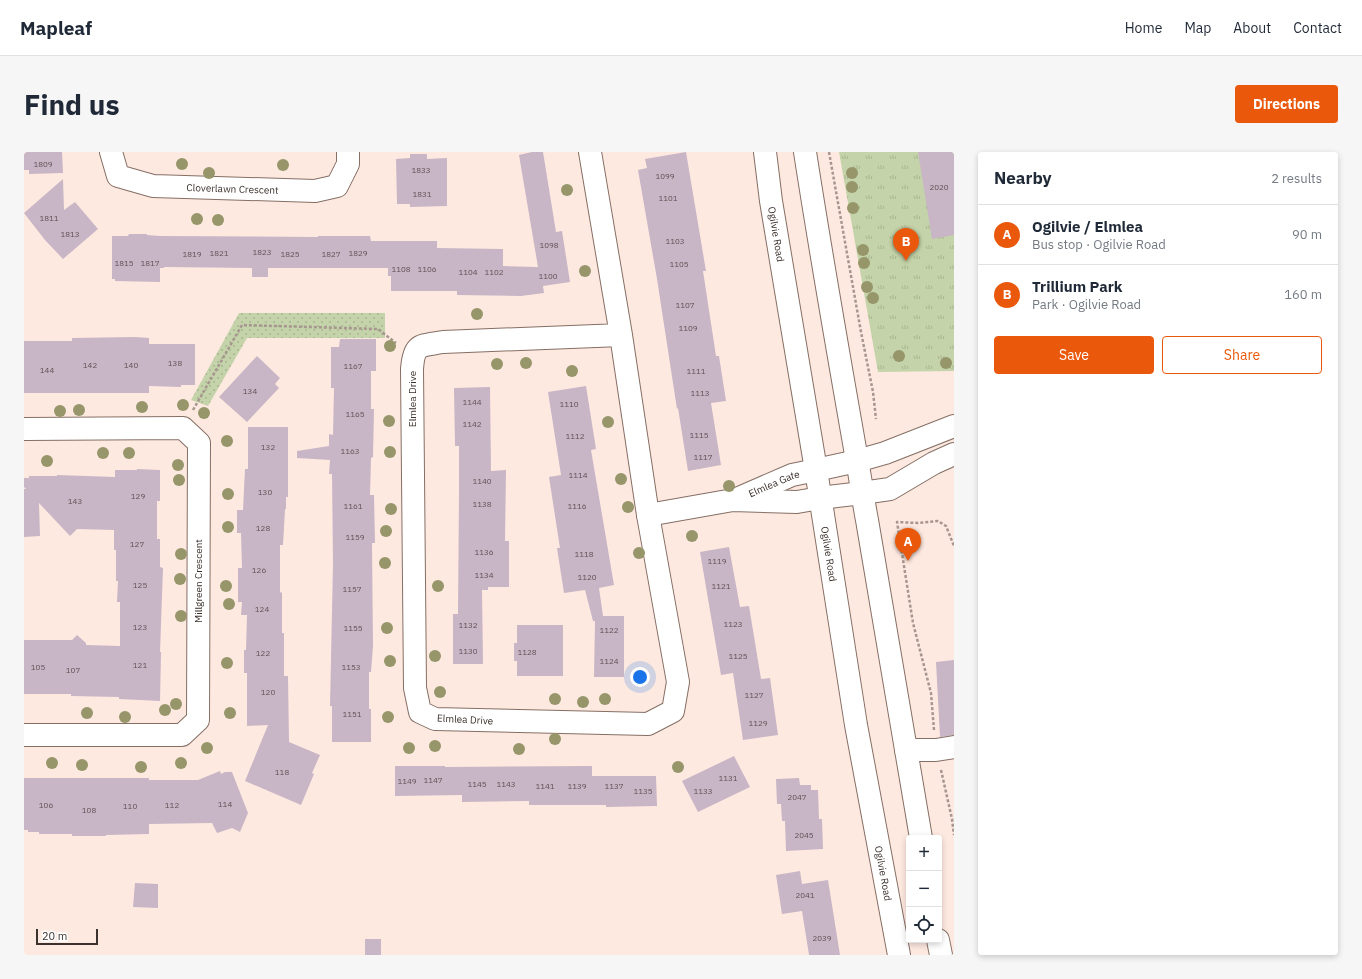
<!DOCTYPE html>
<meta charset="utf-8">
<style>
body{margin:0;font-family:"IBM Plex Sans",sans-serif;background:#f6f6f7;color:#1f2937}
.controls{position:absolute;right:12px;bottom:12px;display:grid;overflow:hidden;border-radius:4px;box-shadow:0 2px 6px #0003}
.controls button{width:36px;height:36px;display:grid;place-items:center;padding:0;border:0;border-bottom:1px solid #e0e1e3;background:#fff;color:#1f2937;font:20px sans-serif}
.scale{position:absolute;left:12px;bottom:10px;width:62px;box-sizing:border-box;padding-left:4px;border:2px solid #3b312d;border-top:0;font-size:11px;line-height:14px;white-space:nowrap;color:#3b312d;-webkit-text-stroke:3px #fff;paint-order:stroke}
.you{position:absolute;left:616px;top:525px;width:14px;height:14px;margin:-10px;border:3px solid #fff;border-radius:50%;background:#1a73e8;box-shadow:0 0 0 6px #1a73e833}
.badge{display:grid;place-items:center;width:26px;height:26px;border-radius:50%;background:#ea580c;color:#fff;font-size:13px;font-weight:700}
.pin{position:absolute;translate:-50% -33px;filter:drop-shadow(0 1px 2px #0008)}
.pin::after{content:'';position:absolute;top:21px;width:14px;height:12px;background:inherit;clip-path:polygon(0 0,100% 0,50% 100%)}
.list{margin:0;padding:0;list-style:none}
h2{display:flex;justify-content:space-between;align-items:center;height:52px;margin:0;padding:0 16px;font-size:17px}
h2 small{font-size:13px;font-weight:400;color:#747a83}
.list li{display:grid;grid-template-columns:26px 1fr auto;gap:12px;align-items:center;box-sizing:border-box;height:60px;padding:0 16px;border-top:1px solid #e0e1e3}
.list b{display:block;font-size:15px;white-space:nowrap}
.list p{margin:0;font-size:13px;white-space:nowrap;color:#747a83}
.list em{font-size:13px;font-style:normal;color:#747a83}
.actions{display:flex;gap:8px;padding:12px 16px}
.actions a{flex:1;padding:9px 0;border:1px solid #ea580c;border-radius:4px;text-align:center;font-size:14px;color:#ea580c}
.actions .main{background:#ea580c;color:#fff}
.icon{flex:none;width:22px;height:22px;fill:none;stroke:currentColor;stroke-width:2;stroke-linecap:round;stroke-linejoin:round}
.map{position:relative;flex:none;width:930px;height:803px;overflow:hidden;border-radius:4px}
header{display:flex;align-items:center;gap:24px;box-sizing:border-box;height:56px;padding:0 20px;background:#fff;border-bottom:1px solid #e0e1e3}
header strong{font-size:19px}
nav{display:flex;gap:22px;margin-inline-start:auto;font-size:14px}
.intro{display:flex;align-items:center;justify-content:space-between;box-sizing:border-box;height:96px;padding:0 24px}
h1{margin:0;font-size:28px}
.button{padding:10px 18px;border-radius:4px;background:#ea580c;color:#fff;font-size:14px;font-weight:700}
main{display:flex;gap:24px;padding:0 24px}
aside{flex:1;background:#fff;border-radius:4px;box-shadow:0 2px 6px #0003}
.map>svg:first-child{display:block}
.grass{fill:url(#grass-dots)}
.park{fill:url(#park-tufts)}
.building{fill:#c8b5c6}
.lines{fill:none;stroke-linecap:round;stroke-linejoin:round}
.minor-casing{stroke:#856f65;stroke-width:24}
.major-casing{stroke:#856f65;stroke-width:24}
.path{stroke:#a6968f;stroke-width:2.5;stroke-dasharray:3 2;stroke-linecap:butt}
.minor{stroke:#fff;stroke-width:22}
.major{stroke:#fff;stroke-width:22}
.tree{fill:#96966a}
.labels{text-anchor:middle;stroke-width:3;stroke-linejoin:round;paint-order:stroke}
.number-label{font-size:8px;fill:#5e5253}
.street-label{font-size:10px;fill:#3b312d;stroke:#fff}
</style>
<header>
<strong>Mapleaf</strong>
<nav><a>Home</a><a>Map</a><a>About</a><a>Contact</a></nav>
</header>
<div class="intro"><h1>Find us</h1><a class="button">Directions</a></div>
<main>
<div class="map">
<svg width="930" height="803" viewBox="0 0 930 803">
<defs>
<pattern id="grass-dots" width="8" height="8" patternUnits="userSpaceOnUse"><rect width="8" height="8" fill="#c4d3a9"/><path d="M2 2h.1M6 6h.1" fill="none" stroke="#a9b692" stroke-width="1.8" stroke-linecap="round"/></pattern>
<pattern id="park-tufts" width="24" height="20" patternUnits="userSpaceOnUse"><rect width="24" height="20" fill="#c4d3a9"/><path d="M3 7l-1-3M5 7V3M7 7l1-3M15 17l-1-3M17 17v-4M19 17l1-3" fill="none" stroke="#a9b692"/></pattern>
</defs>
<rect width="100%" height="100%" fill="#fee9e0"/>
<path class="grass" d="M215 161H361V186H223L184 254 167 248Z"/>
<path class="park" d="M815 0H930V219L854 220Z"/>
<path class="building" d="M0 0H38L39 21 5 22V18H0Z
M508 0H519L532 80 538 79 546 130 519 134 520 141 497 144 433 143V139H367V124H364V116H244V125H228V116L140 115V116H136V130L91 129V127H88V84H104L105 82H123V83L136 84 294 85V84H346L347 89H413V96L479 97V114L514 115 495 3Z
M662 0 682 119H679L692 204H695L702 249 687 251 697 313 664 319 654 256 653 257 633 127 614 18 623 16 621 7Z
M894 0H930V83L908 87Z
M386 2H403V7L423 6V54L386 55V52H373L372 7 386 6Z
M39 27 40 58 51 50 74 77 39 107 21 88 0 61Z
M111 185 125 186V192H171V233H157V235L125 234V241H0V189H48V186Z
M316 187H352V219H347V257H350L349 305 347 306 346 343H350L351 391H348L349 494 347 520H345V557H347V590H308V554H306L309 411 308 322H305L306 308 273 306V299L305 294V282L309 283 310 236H307V195H315Z
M233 204 256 226 251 232 255 236 223 270 195 245Z
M562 234 572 297 567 298 590 433 575 436 579 464H600V525H570L571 469H569L561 438 540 441 533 396H536L525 325 537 323 524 240Z
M466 235 467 319 482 318 481 389H485V435H464V438H458L459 512H429V462H434L435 340V294H431L430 236Z
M224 275H264V345H262V357H261L259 393H256V440L258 441V481H260V524H264L265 590 296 603 288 621 290 622 277 653 221 629 244 573 223 574V521H220V498H222L223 463H217L218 450H214V416H218L217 381H213V358H219L221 317H224Z
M113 317 136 318V349H133V387H136V415L139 416 136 500H137L136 549 95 547V545L47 544V542H0V488H48L53 483 62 491V493L96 494V450H93L94 429H92V398H90V378L53 377 46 384 15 351 16 384 0 385V337H2L0 335V326H5V324H33V323L91 325V318H113Z
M705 395 716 455 725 454 737 527 746 526 754 583 719 588 709 521 697 523 676 400Z
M493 473H539V524H493V509H490V491H493Z
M930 508V583L916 585 912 510Z
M710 604 726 635 674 660 658 629Z
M371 614H421V615L568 614V624H632L633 654 582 655V653H505V649L438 650V643L371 644Z
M196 619 197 622 201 620H208L224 661 216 680 208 676 193 681 188 671 125 672V682L82 683V684H48V682H15V680H4V678H0V626H125V628H174Z
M775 626 776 633H787V638H794L795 667H798L799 697 762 699 761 669H758L757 652H753L752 627Z
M776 719 778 732 804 728 816 803H785L778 759 758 762 752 723Z
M111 731 134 732V756L109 755Z
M341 787H357V803H341Z"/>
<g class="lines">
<defs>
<g id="minor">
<path id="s1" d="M87 0 94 24 129 34 291 39 313 34 324 12V0"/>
<path d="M566 0 597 183 624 363 654 530 649 559 624 572 411 567 396 560 391 536 388 217C390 191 396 194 419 190L597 183"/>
<path d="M0 277 159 276 175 291 174 568 158 583H0"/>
<path d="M833 309 861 301 930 274"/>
<path d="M838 341 866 337 910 311 930 302"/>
<path id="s2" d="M715 346 768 323 792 318"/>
<path d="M624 363 709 348 773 350 796 346"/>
<path d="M882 598H912L930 595"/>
</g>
<g id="major">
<path id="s3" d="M741 0 747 49 792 318 832 573 875 803"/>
<path d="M781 0C797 103 815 206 833 308 837 329 839 348 843 368L897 686"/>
<path d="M792 318 833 309"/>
<path d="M796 346 838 341"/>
<path d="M914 788 917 803"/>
</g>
</defs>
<use href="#minor" class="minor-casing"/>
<use href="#major" class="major-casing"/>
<path class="path" d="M805 0 837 180 849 240 852 267
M169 258 218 173 354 177 372 191
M910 578 907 541 889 471 873 370 894 371 914 369 922 374 930 394
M917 618 928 667 930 683"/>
<use href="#minor" class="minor"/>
<use href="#major" class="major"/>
</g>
<g class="tree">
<circle cx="158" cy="12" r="6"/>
<circle cx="259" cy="13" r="6"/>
<circle cx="185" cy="21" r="6"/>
<circle cx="828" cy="21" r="6"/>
<circle cx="828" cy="35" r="6"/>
<circle cx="543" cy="38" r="6"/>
<circle cx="829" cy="56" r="6"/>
<circle cx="173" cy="67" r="6"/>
<circle cx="194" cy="68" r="6"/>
<circle cx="839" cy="98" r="6"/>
<circle cx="840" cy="111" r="6"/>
<circle cx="561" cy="119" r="6"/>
<circle cx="843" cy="135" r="6"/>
<circle cx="849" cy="146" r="6"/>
<circle cx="453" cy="162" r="6"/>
<circle cx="366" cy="194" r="6"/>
<circle cx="875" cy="204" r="6"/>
<circle cx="502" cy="211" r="6"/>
<circle cx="922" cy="211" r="6"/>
<circle cx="473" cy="212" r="6"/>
<circle cx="548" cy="219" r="6"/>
<circle cx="159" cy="253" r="6"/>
<circle cx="118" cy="255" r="6"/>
<circle cx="55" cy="258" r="6"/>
<circle cx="36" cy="259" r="6"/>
<circle cx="180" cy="261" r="6"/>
<circle cx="365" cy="269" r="6"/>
<circle cx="584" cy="270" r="6"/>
<circle cx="203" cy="289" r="6"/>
<circle cx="366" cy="300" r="6"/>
<circle cx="79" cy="301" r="6"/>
<circle cx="105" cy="301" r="6"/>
<circle cx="23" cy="309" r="6"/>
<circle cx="154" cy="313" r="6"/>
<circle cx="597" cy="327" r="6"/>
<circle cx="155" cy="328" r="6"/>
<circle cx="705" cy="334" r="6"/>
<circle cx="204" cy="342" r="6"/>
<circle cx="604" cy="355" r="6"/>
<circle cx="367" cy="357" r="6"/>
<circle cx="204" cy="375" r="6"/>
<circle cx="362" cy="379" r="6"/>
<circle cx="668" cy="384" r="6"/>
<circle cx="615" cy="401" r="6"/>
<circle cx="157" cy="402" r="6"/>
<circle cx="361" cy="411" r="6"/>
<circle cx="156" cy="427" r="6"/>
<circle cx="202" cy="434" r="6"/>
<circle cx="414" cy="434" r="6"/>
<circle cx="205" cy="452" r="6"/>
<circle cx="157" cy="464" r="6"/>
<circle cx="363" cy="476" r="6"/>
<circle cx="411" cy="504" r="6"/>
<circle cx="366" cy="509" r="6"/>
<circle cx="203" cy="511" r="6"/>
<circle cx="416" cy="540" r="6"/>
<circle cx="531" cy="547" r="6"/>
<circle cx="581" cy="547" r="6"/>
<circle cx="559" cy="550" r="6"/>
<circle cx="152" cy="552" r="6"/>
<circle cx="141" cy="558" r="6"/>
<circle cx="63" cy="561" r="6"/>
<circle cx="206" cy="561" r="6"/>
<circle cx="101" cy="565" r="6"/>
<circle cx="364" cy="565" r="6"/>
<circle cx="531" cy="587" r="6"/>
<circle cx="411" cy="594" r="6"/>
<circle cx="183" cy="596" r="6"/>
<circle cx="385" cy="596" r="6"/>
<circle cx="495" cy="597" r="6"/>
<circle cx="28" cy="611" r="6"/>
<circle cx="157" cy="611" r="6"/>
<circle cx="58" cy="613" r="6"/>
<circle cx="117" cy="615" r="6"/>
<circle cx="654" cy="615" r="6"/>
</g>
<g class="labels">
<g class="number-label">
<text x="19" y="15">1809</text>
<text x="397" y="21">1833</text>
<text x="641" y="27">1099</text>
<text x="915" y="38">2020</text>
<text x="398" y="45">1831</text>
<text x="644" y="49">1101</text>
<text x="25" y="69">1811</text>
<text x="46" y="85">1813</text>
<text x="651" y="92">1103</text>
<text x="525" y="96">1098</text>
<text x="238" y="103">1823</text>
<text x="195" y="104">1821</text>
<text x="334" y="104">1829</text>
<text x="168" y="105">1819</text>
<text x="266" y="105">1825</text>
<text x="307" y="105">1827</text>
<text x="100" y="114">1815</text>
<text x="126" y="114">1817</text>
<text x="655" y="115">1105</text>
<text x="377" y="120">1108</text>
<text x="403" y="120">1106</text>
<text x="444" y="123">1104</text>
<text x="470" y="123">1102</text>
<text x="524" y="127">1100</text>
<text x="661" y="156">1107</text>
<text x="664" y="179">1109</text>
<text x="151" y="214">138</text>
<text x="66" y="216">142</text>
<text x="107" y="216">140</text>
<text x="329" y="217">1167</text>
<text x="23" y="221">144</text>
<text x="672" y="222">1111</text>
<text x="226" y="242">134</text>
<text x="676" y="244">1113</text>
<text x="448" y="253">1144</text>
<text x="545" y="255">1110</text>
<text x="331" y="265">1165</text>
<text x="448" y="275">1142</text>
<text x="675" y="286">1115</text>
<text x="551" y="287">1112</text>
<text x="244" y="298">132</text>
<text x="326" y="302">1163</text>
<text x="679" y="308">1117</text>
<text x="554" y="326">1114</text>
<text x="458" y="332">1140</text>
<text x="241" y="343">130</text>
<text x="114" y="347">129</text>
<text x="51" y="352">143</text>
<text x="458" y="355">1138</text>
<text x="329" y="357">1161</text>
<text x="553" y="357">1116</text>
<text x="239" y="379">128</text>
<text x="331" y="388">1159</text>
<text x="113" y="395">127</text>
<text x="460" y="403">1136</text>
<text x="560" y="405">1118</text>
<text x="693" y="412">1119</text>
<text x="235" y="421">126</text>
<text x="460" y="426">1134</text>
<text x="563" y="428">1120</text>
<text x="116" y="436">125</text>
<text x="697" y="437">1121</text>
<text x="328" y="440">1157</text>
<text x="238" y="460">124</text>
<text x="709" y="475">1123</text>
<text x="444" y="476">1132</text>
<text x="116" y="478">123</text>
<text x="329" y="479">1155</text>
<text x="585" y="481">1122</text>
<text x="444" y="502">1130</text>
<text x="503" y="503">1128</text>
<text x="239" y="504">122</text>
<text x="714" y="507">1125</text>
<text x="585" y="512">1124</text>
<text x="116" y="516">121</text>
<text x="14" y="518">105</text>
<text x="327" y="518">1153</text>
<text x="49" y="521">107</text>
<text x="244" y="543">120</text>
<text x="730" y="546">1127</text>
<text x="328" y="565">1151</text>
<text x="734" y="574">1129</text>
<text x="258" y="623">118</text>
<text x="704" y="629">1131</text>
<text x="409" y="631">1147</text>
<text x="383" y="632">1149</text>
<text x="453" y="635">1145</text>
<text x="482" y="635">1143</text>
<text x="521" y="637">1141</text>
<text x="553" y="637">1139</text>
<text x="590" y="637">1137</text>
<text x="619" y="642">1135</text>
<text x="679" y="642">1133</text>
<text x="773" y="648">2047</text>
<text x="201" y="655">114</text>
<text x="22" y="656">106</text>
<text x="148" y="656">112</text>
<text x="106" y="657">110</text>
<text x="65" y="661">108</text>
<text x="780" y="686">2045</text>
<text x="781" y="746">2041</text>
<text x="798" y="789">2039</text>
</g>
<g class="street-label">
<text dy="4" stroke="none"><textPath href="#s1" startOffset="141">Cloverlawn Crescent</textPath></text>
<text dy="4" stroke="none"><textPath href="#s3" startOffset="83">Ogilvie Road</textPath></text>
<text transform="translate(388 247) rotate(-90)" y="4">Elmlea Drive</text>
<text dy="4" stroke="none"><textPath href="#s2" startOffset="38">Elmlea Gate</textPath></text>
<text dy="4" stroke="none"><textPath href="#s3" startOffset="407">Ogilvie Road</textPath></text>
<text transform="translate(174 429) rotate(-90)" y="4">Millgreen Crescent</text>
<text transform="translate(441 567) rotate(3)" y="4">Elmlea Drive</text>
<text dy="4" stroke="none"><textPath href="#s3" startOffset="731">Ogilvie Road</textPath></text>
</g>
</g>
</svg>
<div class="controls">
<button>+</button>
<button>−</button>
<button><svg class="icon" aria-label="locate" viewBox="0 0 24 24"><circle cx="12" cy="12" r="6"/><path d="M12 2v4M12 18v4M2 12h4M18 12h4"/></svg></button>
</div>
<div class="scale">20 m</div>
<div class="you"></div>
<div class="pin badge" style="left:884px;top:409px">A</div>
<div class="pin badge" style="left:882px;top:109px">B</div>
</div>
<aside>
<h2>Nearby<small>2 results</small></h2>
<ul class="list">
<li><span class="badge">A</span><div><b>Ogilvie / Elmlea</b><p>Bus stop · Ogilvie Road</p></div><em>90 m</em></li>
<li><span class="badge">B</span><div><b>Trillium Park</b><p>Park · Ogilvie Road</p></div><em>160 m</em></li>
</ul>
<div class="actions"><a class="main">Save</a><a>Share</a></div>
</aside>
</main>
